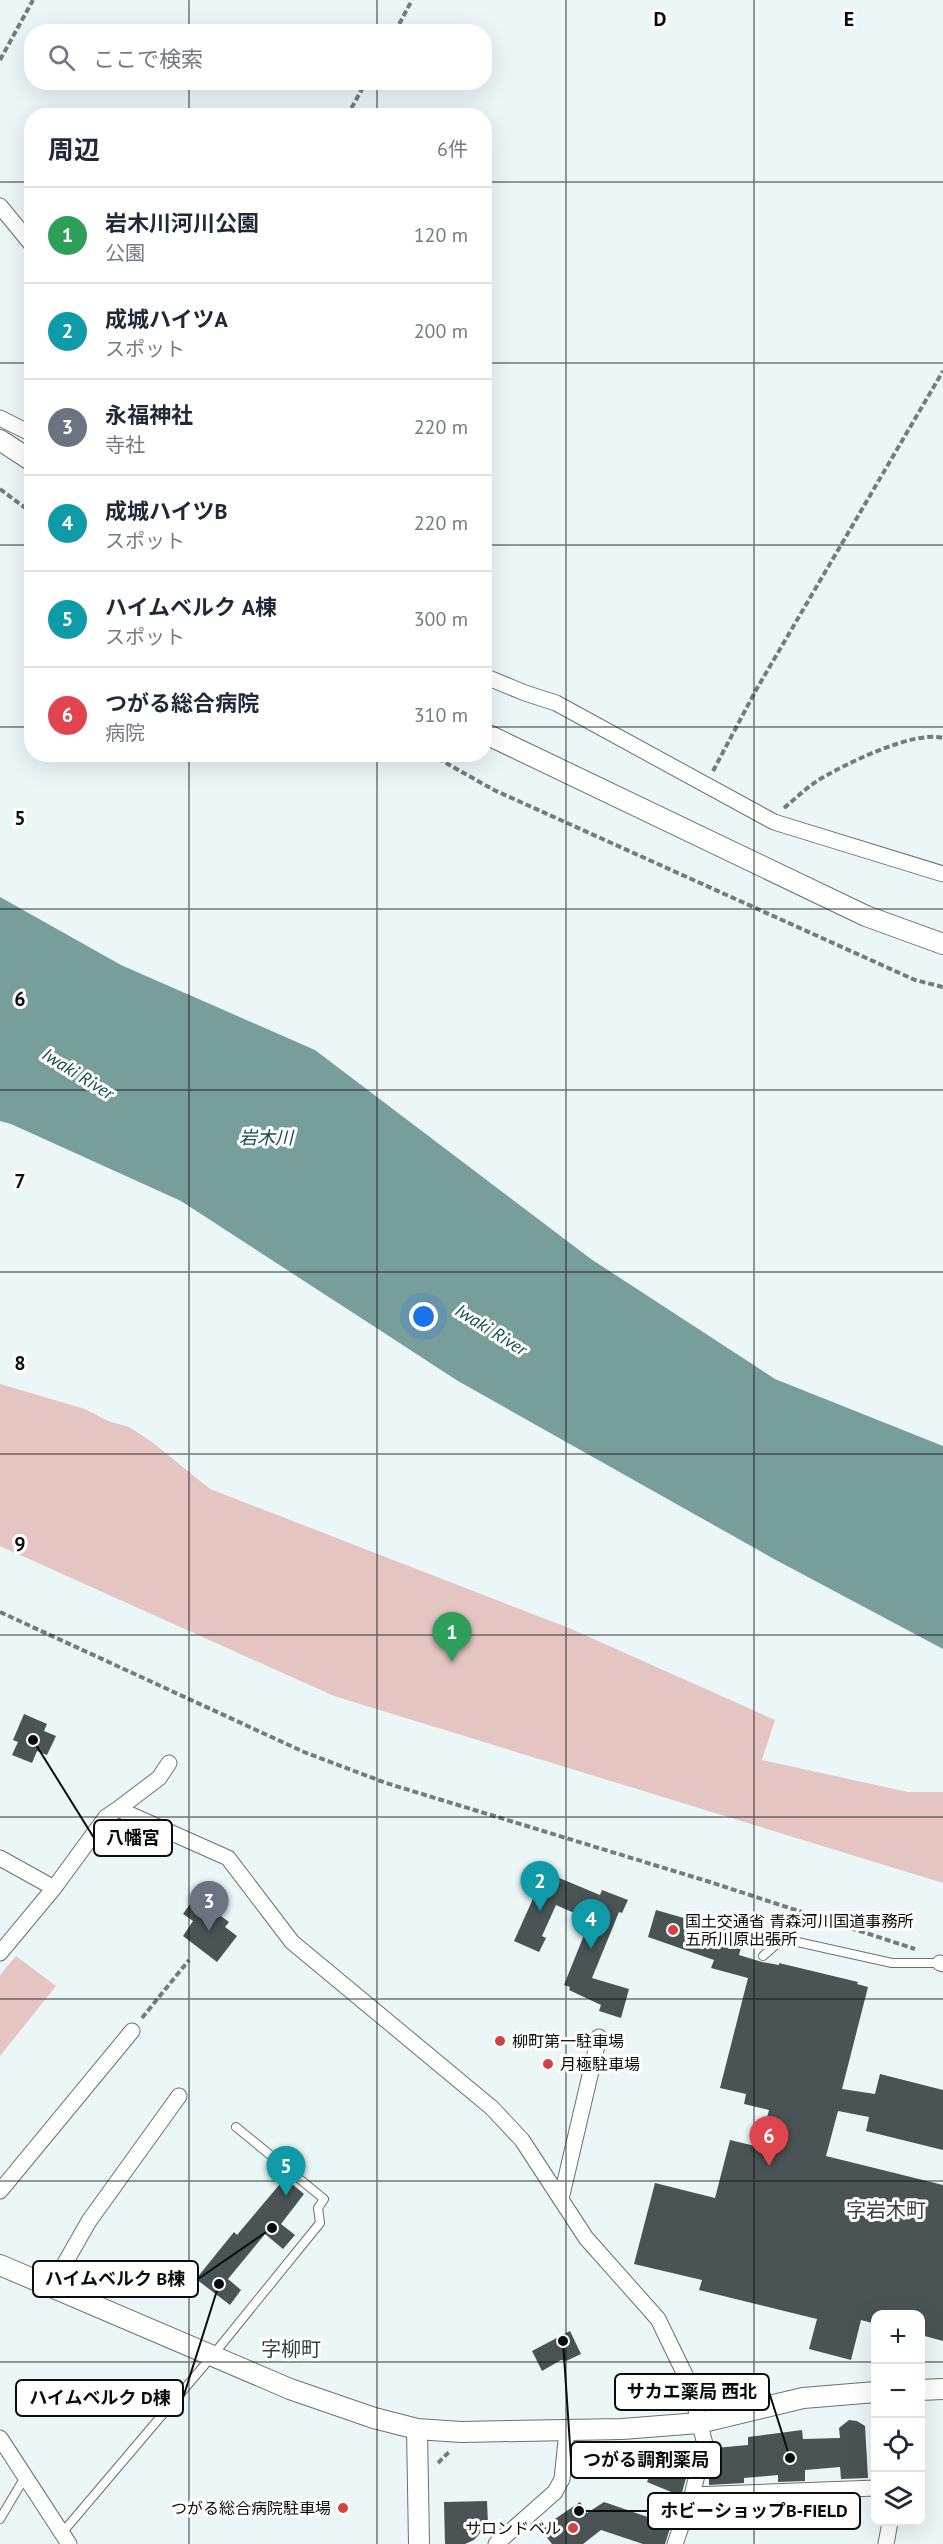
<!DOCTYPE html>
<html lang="ja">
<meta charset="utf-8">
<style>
body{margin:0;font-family:"PT Sans","Noto Sans JP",sans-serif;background:#f6f6f7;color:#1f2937}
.controls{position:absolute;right:18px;bottom:18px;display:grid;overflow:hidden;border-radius:12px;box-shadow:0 6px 24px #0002}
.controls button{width:54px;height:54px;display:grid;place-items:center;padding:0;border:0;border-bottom:2px solid #e0e1e3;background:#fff;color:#1f2937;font:30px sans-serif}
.you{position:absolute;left:424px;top:1317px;width:21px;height:21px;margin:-15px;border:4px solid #fff;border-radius:50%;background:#1a73e8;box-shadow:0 0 0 9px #1a73e833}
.badge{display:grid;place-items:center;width:39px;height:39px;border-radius:50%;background:#d24244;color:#fff;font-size:20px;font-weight:700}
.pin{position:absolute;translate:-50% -50px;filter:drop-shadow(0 2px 3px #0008)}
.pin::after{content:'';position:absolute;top:32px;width:21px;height:18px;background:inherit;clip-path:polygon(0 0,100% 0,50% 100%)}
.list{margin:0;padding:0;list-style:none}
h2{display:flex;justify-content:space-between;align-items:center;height:78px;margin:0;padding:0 24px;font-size:26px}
h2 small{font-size:20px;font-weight:400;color:#747a83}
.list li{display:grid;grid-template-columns:39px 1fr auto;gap:18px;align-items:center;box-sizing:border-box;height:96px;padding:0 24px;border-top:2px solid #e0e1e3}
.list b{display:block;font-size:22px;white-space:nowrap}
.list p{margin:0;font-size:20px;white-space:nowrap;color:#747a83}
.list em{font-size:20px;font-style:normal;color:#747a83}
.icon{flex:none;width:33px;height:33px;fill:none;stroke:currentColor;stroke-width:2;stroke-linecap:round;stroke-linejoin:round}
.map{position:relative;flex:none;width:943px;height:2544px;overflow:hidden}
.search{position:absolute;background:#fff;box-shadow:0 6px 24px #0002;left:24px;top:24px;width:468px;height:66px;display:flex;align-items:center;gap:15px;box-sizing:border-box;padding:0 21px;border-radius:24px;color:#747a83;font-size:22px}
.panel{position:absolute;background:#fff;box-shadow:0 6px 24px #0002;left:24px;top:108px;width:468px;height:654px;border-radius:24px}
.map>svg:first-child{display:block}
.green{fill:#e4c5c2}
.water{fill:#789e9c}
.building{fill:#4a5454}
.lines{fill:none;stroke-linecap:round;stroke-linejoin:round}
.service-casing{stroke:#677272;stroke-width:10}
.minor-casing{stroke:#677272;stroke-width:17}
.tertiary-casing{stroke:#677272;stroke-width:22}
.path{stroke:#747c7c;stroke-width:4;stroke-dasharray:6 3;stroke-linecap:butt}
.service{stroke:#fff;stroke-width:8}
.minor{stroke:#fff;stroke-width:15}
.tertiary{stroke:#fff;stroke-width:20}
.grid{fill:none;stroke:#090d0d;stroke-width:1.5;stroke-opacity:0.55}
.poi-dot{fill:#d24244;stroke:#fff;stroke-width:2}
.labels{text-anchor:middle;stroke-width:6;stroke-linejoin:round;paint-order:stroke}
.poi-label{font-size:16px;fill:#090d0d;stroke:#fff;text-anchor:start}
.water-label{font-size:18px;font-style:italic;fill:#124c4b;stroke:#fff}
.quarter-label{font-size:20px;fill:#343e3e;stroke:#fff}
.grid-label{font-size:20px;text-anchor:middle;font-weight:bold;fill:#090d0d;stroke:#fff;stroke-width:6;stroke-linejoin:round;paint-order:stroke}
.leader{fill:none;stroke:#090d0d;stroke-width:2}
.callout-dot{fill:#090d0d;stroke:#fff;stroke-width:2}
.callout{fill:#fff;stroke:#090d0d;stroke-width:2}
.callout-label{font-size:18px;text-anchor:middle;font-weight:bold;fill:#090d0d}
</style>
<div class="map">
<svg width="943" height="2544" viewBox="0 0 943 2544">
<rect width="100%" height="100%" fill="#ebf7f7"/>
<path class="green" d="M0 1384 85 1409 108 1421 129 1427 152 1442 210 1489 569 1628 775 1720 762 1760 908 1792H943V1883L334 1696 0 1546Z
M16 1956 56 1986 0 2056V1975Z"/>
<path class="water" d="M0 897 121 965 315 1050 591 1259 775 1379 943 1446V1649L774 1559 458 1381 181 1201 11 1124 0 1121Z"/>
<path class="building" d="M24 1714 47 1724 44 1731 56 1736 47 1755 37 1751 32 1763 12 1755 18 1742 13 1740Z
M545 1872 600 1895 602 1890 628 1900 622 1913 619 1912 592 1978 629 1989 621 2018 599 2011 601 2005 569 1990 570 1987 564 1985 590 1920 556 1905 542 1936 546 1938 539 1952 514 1941Z
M195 1897 229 1922 225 1927 237 1936 217 1962 183 1936 193 1921 183 1914Z
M656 1910 722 1929 725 1920 747 1926 739 1955 762 1962 779 1965V1963L858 1982 857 1984 868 1987 842 2089 875 2094 880 2074 943 2090V2150L866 2131 869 2117 838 2111 826 2156 943 2185V2341L921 2335V2314H876V2324L861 2320 851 2360 809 2349 817 2319 699 2290 702 2280 634 2264 655 2183 715 2198 730 2140 759 2147 769 2110 744 2104 746 2094 720 2088 748 1978 711 1968 714 1960 648 1937Z
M285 2178 304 2194 281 2224 295 2235 283 2249 265 2234 228 2279 241 2290 230 2305 196 2279 234 2232 237 2235Z
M570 2331 581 2354 566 2361 561 2360 542 2371 532 2351Z
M849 2420 857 2421 865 2426 868 2478 841 2479 840 2467 805 2470V2481L778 2482V2475L744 2478V2483L709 2485V2467L710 2464 714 2465 715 2448 748 2445V2437L802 2430 803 2439 840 2438 839 2428Z
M678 2451 692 2457 681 2496 647 2482 655 2462Z
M487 2501 488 2524 474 2540 465 2544H445L444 2502Z
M580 2502 587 2513 604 2502 671 2525 665 2544H643L601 2530 583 2544H552L540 2529Z"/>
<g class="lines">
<defs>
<path id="service" d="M763 1956 780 1941H793L892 1963H940
M0 2519 25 2477
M62 2533 213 2355 320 2223 318 2208 324 2199 236 2127"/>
<path id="minor" d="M0 206 32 245
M0 418 32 434
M484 676 525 693 556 703 774 822 943 874
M118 1809 159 1778 169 1763
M0 1858 54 1888
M0 1953 54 1888 106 1817 118 1809 228 1858 292 1942 492 2108 522 2140 586 2238 658 2319 689 2383 705 2444 692 2495 675 2544
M940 1963 943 1964
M0 2191 132 2031
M561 2199 599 2037
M52 2286 89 2221 179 2096
M0 2438 69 2544
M692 2495 876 2488
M496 2544 555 2492 562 2479 567 2431
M886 2544 890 2522"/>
<path id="tertiary" d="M0 440 32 461
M484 733 866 916 943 944
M0 2265 290 2389 374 2418 417 2429 461 2432 622 2429 699 2423 803 2398 876 2392
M920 2390 943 2389
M417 2429 419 2544"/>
</defs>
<use href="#service" class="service-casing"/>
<use href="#minor" class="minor-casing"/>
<use href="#tertiary" class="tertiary-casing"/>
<path class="path" d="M395 32 412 0
M0 60 33 0
M347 116 366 82
M0 489 32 513
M430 754 494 790 915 980 943 987
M713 771 756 690 943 371
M784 808C795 799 805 789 817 781 843 765 913 730 943 738
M0 1612 304 1752 386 1783 710 1882 915 1949
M142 2018 189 1960
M438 2463 450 2451"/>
<use href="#service" class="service"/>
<use href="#minor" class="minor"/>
<use href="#tertiary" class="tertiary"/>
</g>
<path class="grid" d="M189 0V32M377 0V32M566 0V2544M754 0V2544M189 82V116M377 82V116M0 182H32M484 182H943M0 363H32M484 363H943M0 545H32M484 545H943M0 727H32M484 727H943M189 754V2544M377 754V2544M0 909H943M0 1090H943M0 1272H943M0 1454H943M0 1635H943M0 1817H943M0 1999H943M0 2181H943M0 2362H876M920 2362H943"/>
<g class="poi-dot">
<circle cx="673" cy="1930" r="6"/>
<circle cx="500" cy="2041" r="6"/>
<circle cx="548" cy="2064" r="6"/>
<circle cx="343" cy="2508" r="6"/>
<circle cx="573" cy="2528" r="6"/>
</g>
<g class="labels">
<g class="poi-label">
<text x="685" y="1927">国土交通省 青森河川国道事務所<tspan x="685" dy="18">五所川原出張所</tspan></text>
<text x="512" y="2047">柳町第一駐車場</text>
<text x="560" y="2070">月極駐車場</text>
<text x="331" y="2514" text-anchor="end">つがる総合病院駐車場</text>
<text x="561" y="2534" text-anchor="end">サロンドベル</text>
</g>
<g class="water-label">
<text transform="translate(78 1074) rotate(32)" y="6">Iwaki River</text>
<text x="266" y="1144">岩木川</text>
<text transform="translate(491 1330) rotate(32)" y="6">Iwaki River</text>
</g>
<g class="quarter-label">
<text x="886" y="2217">字岩木町</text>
<text x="291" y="2356">字柳町</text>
</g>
</g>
<g class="grid-label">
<text x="660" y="26">D</text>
<text x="849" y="26">E</text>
<text x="20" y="825">5</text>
<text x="20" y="1006">6</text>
<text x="20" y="1188">7</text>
<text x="20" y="1370">8</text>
<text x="20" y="1551">9</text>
</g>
<path class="leader" d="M33 1740L94 1838M272 2228L198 2279M790 2458L769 2392M219 2284L183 2398M563 2341L571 2460M579 2511L648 2511"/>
<g class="callout-dot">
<circle cx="33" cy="1740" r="6"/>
<circle cx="272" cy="2228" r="6"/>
<circle cx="790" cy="2458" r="6"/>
<circle cx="219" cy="2284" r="6"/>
<circle cx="563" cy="2341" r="6"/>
<circle cx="579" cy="2511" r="6"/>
</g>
<g class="callout">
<rect x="94" y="1820" width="78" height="36" rx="6"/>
<rect x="33" y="2261" width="165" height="36" rx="6"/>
<rect x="615" y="2374" width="154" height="36" rx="6"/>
<rect x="16" y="2380" width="167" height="36" rx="6"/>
<rect x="571" y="2442" width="150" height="36" rx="6"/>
<rect x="648" y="2493" width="212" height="36" rx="6"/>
</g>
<g class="callout-label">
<text x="133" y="1844">八幡宮</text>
<text x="115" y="2285">ハイムベルク B棟</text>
<text x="692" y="2398">サカエ薬局 西北</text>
<text x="100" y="2404">ハイムベルク D棟</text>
<text x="646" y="2466">つがる調剤薬局</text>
<text x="754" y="2517">ホビーショップB-FIELD</text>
</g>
</svg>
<div class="controls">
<button>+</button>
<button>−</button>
<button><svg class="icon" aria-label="locate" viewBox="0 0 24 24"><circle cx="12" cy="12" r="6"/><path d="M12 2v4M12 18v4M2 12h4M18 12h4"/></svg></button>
<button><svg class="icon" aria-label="layers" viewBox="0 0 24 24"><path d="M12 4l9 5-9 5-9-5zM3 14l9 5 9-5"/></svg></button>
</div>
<div class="you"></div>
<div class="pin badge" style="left:452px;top:1662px;background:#2e9e5b">1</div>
<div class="pin badge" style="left:540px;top:1911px;background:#0f9aa8">2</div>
<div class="pin badge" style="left:209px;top:1931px;background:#6b7280">3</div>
<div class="pin badge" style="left:591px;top:1949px;background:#0f9aa8">4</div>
<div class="pin badge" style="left:286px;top:2196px;background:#0f9aa8">5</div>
<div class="pin badge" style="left:769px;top:2166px;background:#e0444e">6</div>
<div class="search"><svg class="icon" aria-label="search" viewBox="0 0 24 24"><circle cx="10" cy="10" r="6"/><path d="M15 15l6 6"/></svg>ここで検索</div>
<section class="panel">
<h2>周辺<small>6件</small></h2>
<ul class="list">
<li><span class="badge" style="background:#2e9e5b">1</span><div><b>岩木川河川公園</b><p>公園</p></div><em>120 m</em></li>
<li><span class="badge" style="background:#0f9aa8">2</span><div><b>成城ハイツA</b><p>スポット</p></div><em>200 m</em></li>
<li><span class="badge" style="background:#6b7280">3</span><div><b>永福神社</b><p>寺社</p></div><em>220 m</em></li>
<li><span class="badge" style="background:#0f9aa8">4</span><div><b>成城ハイツB</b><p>スポット</p></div><em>220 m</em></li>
<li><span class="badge" style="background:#0f9aa8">5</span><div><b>ハイムベルク A棟</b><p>スポット</p></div><em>300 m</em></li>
<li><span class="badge" style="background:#e0444e">6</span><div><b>つがる総合病院</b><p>病院</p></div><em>310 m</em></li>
</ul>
</section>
</div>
